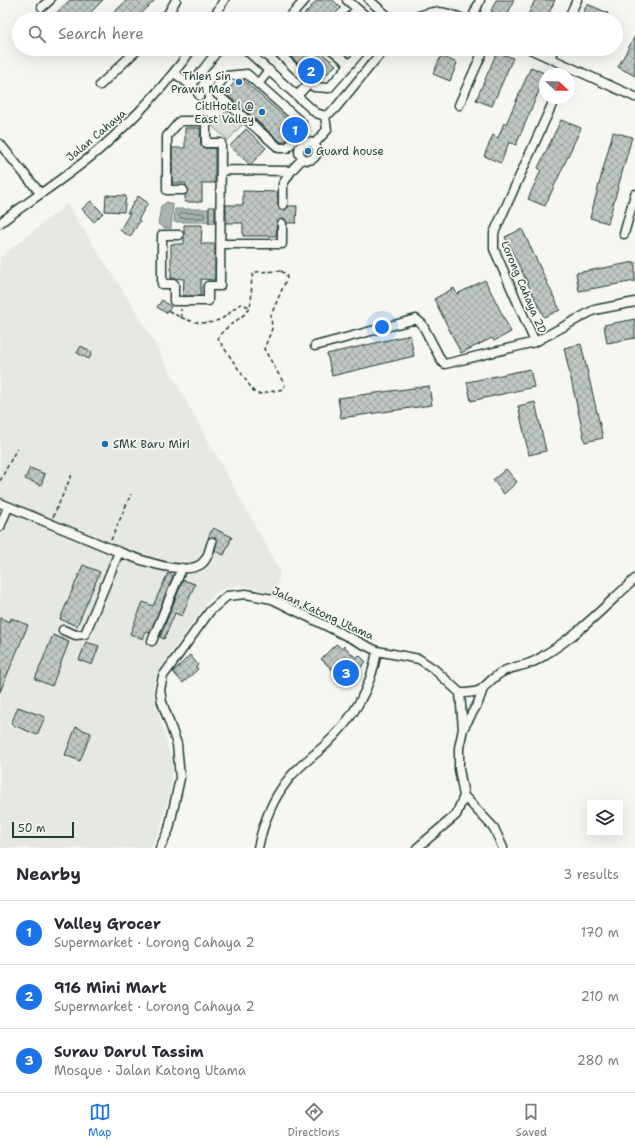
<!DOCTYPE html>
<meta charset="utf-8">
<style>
body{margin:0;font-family:"Shantell Sans",sans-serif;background:#f7f7f7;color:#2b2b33}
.controls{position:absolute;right:12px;bottom:12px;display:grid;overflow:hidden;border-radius:0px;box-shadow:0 4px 16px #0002}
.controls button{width:36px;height:36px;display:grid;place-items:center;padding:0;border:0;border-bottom:1px solid #e1e1e2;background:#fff;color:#2b2b33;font:20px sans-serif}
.compass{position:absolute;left:539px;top:68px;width:36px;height:36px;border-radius:50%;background:#fff;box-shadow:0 4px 16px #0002;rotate:112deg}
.scale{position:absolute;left:12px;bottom:10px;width:62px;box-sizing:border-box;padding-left:4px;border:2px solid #1f3d34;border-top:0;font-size:11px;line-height:14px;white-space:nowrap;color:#1f3d34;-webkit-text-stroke:3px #f6f6f2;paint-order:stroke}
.you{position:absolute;left:382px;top:327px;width:14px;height:14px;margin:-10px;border:3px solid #fff;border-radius:50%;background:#1a73e8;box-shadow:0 0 0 6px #1a73e833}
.badge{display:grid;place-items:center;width:26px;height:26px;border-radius:50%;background:#1a73e8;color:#fff;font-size:13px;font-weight:700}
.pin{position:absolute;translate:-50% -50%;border:2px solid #fff;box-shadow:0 1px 4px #0006}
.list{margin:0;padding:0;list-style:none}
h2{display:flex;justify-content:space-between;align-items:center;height:52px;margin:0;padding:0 16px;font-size:17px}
h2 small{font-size:13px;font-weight:400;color:#7c7c81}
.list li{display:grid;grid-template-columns:26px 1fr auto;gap:12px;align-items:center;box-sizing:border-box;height:64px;padding:0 16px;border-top:1px solid #e1e1e2}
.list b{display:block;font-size:15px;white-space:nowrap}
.list p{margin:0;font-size:13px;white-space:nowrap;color:#7c7c81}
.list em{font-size:13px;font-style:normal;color:#7c7c81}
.icon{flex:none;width:22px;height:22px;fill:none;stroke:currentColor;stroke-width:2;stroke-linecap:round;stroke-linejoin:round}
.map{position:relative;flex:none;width:635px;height:848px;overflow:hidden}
.search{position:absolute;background:#fff;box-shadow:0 4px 16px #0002;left:12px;right:12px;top:12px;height:44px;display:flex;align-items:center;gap:10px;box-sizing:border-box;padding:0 14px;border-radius:22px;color:#7c7c81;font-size:15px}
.sheet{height:244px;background:#fff}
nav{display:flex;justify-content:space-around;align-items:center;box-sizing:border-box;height:56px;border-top:1px solid #e1e1e2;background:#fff;font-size:11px;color:#7c7c81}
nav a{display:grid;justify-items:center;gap:2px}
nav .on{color:#1a73e8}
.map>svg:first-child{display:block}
.built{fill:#e6e8e4}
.grass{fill:#d6dbd6;stroke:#7a8c85}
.water{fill:#aab3ae;stroke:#72847d}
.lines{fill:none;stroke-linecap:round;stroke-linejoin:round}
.shore{stroke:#576c65;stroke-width:1}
.building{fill:url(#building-cross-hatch);stroke:#1f3d34}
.minor-casing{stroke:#1f3d34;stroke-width:11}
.path{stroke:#1f3d34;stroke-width:1.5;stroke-dasharray:4 3;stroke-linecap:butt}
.minor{stroke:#f6f6f2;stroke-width:8}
.poi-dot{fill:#1f6fb2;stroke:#f6f6f2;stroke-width:1.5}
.labels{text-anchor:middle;stroke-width:3.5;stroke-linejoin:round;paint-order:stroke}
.poi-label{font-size:11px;fill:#1f3d34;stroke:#f6f6f2;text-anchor:end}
.street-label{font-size:11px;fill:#1f3d34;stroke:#f6f6f2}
</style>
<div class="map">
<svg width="635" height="848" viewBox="0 0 635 848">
<defs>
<pattern id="building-cross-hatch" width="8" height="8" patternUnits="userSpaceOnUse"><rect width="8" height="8" fill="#c1c8c3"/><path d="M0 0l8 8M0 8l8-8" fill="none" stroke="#9ca49f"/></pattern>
</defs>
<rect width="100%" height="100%" fill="#f6f6f2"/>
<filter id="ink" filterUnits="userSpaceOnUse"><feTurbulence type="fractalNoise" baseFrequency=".025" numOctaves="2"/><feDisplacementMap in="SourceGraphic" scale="8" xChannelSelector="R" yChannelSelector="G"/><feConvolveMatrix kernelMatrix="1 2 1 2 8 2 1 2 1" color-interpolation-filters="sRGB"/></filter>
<g filter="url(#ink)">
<path class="built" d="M67 204 140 317 280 571 276 594 255 588 236 585 222 589 212 596 159 670 154 681 153 693 172 762 171 787 160 829 151 848H0V258Z"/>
<path class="grass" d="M226 111 242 125 228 140 212 126Z"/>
<path class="water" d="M167 202 172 204 173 206 171 228H164L158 224 161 206Z
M175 209H209V222H174Z"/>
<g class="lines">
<path class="shore" d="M181 213H203L205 216 203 218H180L179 215Z"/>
</g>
<path class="building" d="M70 0H103L84 19H57L54 15Z
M127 0H155L136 19H107Z
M317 0H333L341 8 330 19H300Z
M496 0H514L506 18 491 11Z
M535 0H555L546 19H526Z
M587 4 608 13 605 19H581Z
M635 36V76L618 67Z
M290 49H317L336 65 319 82 290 56Z
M497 52 513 58 492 106 476 100Z
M441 56 457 63 450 81 433 74Z
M531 67 546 74 516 145 509 142 501 163 484 156 493 135 498 138 504 123 506 124Z
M243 80 296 127 285 142H281L225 93 236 81Z
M561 120 581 128 545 206 528 199 541 170 538 168Z
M185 128H200L201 146 206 148H215V183H202V202H185V195L188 190 185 183H172V148H185Z
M246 129 266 148 250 165 230 146Z
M613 132 632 137 608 223 590 218Z
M243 191 278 192V205L280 210H285L288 206H297L296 223H287L285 219H282L277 222 276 236H243V223H226V205H243Z
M106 195 126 196 124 212 105 211Z
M138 196 148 203 138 220 140 221 130 237 120 230 130 213H127Z
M91 201 103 213 94 222 82 209Z
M209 207H215V223H209Z
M184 225H202L201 244H215V280L201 279V296H183L184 279 171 278V244H184Z
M522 229 560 310 544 317 505 237Z
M635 262V281L579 291 576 273Z
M485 280 511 332 494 341 492 338 461 353 434 299 454 288 457 294Z
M162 300 171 307 166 313 157 307Z
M635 319V338L607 343 604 325Z
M410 335 414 356 332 376 327 354Z
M581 344 603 438 585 442 564 348Z
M81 346 92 352 89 359 77 353Z
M530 369 534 387 471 401 467 382Z
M429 386 432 405 341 418 338 398Z
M535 402 546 451 529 455 518 406Z
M30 468 45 474 41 485 25 479Z
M506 469 517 482 504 494 493 480Z
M213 528 232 537 224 555 215 551 217 541 216 538H208Z
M83 565 100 572 77 626 60 619Z
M168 573 173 576 150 633 146 631 143 639 130 634 143 602 153 606Z
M183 580 195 584 182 616 175 613 164 639 160 637Z
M0 618 10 622 11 618 28 625 0 692Z
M53 635 69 642 52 686 35 679Z
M86 642 99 646 92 665 79 660Z
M336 644 342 649 344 646 356 658 359 655 366 662 346 683 321 659Z
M190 655 198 665 196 667 198 669 183 683 173 672Z
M18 707 45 717 37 735 11 724Z
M76 727 91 733 80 761 65 755Z"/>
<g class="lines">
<defs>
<path id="minor" d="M347 0 369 19
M369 0 391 19
M42 7 50 0
M165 19 176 0
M213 19 224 0
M288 19 305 0
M348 19 357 9
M412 19C434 9 442 10 464 19
M472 19 480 0
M568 19 577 0
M245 49 316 113 325 116 334 110 384 49
M275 49 314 87 329 88 363 49
M331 49 349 64
M530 49 635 97
M550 58 554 49
M174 73 188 83 192 84 219 49
M247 74 302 123V131L287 148H279L217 94V86L226 76Z
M192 84 200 96
M258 84 269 70
M100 85 138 49
M297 96 310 82
M555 98 494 233V249L535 342 594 310 635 302
M459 105 484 49
M299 151a9 9 0 1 1 18 0a9 9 0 1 1-18 0Z
M315 143 327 130 325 116
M0 144 40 193
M221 170 291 171 303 158
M283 205V184L291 171
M0 223C33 198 70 175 101 148 135 118 165 86 192 49
M624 234 635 194
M179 235H162V284H174V301H208V286H220L221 143H206V121H180L167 136V190H183
M221 244H282V224
M315 346 416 319 422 324 442 362 445 364 535 342
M0 503 119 552 85 634 76 635 63 630
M0 527 8 507
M119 552C137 559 192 580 205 560 209 555 210 547 212 542
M152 641 182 568
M460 693C487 693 480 687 499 674 508 667 520 667 530 663 536 661 542 657 546 654 579 634 606 605 635 579
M463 729 478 703 483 689
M160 848 169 829 180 778 177 744 162 702 160 690 163 676 210 611 227 596 246 594 272 599 377 651 419 659 434 669 460 693 463 729 459 748V769L464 796 494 828 503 848
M258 848C263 824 272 800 287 781 296 768 311 758 323 747 352 721 371 689 377 651
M417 848 456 815 464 796"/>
</defs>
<use href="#minor" class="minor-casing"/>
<path class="path" d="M281 271 286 274 287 278 271 315 272 329 264 349 285 385 283 389 259 394 254 392 218 339C222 327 240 321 247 311 255 302 249 285 253 274L255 272Z
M169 311C186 321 204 328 223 318 230 314 234 307 241 304L250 307
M181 318V309
M0 481 17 448
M53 517 73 472
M111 540 131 494"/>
<use href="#minor" class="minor"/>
</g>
</g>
<g class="poi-dot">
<circle cx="239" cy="82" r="4"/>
<circle cx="262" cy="112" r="4"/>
<circle cx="308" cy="151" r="4"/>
<circle cx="105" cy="444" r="4"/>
</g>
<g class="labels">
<g class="poi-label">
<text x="231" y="80">Thien Sin<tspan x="231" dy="13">Prawn Mee</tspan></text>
<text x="254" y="110">CitiHotel @<tspan x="254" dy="13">East Valley</tspan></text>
<text x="316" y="155" text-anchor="start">Guard house</text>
<text x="113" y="448" text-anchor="start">SMK Baru Miri</text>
</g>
<g class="street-label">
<text transform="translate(96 135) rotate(-40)" y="4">Jalan Cahaya</text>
<text transform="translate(524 287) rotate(67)" y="4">Lorong Cahaya 2D</text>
<text transform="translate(323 613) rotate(25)" y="4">Jalan Katong Utama</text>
</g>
</g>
</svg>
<div class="controls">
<button><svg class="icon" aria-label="layers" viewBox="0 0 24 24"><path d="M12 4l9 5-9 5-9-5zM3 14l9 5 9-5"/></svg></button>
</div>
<svg class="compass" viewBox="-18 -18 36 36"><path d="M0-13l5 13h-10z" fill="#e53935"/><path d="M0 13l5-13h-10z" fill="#7c7c81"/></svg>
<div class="scale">50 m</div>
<div class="you"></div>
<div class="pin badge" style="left:295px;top:130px">1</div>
<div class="pin badge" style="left:311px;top:71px">2</div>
<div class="pin badge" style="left:346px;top:673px">3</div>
<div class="search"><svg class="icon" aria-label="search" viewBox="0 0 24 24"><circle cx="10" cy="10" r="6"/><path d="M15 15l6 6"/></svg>Search here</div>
</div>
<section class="sheet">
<h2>Nearby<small>3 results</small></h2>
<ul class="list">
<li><span class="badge">1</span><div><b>Valley Grocer</b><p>Supermarket · Lorong Cahaya 2</p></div><em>170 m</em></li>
<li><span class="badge">2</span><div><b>916 Mini Mart</b><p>Supermarket · Lorong Cahaya 2</p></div><em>210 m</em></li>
<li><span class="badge">3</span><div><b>Surau Darul Tassim</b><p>Mosque · Jalan Katong Utama</p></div><em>280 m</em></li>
</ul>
</section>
<nav>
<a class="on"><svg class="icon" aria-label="map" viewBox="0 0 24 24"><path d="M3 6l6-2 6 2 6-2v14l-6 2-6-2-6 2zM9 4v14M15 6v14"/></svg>Map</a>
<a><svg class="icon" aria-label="directions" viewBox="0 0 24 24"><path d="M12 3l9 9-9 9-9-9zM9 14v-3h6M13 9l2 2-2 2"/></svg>Directions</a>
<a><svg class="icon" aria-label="saved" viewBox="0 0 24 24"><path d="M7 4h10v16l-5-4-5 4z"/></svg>Saved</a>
</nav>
